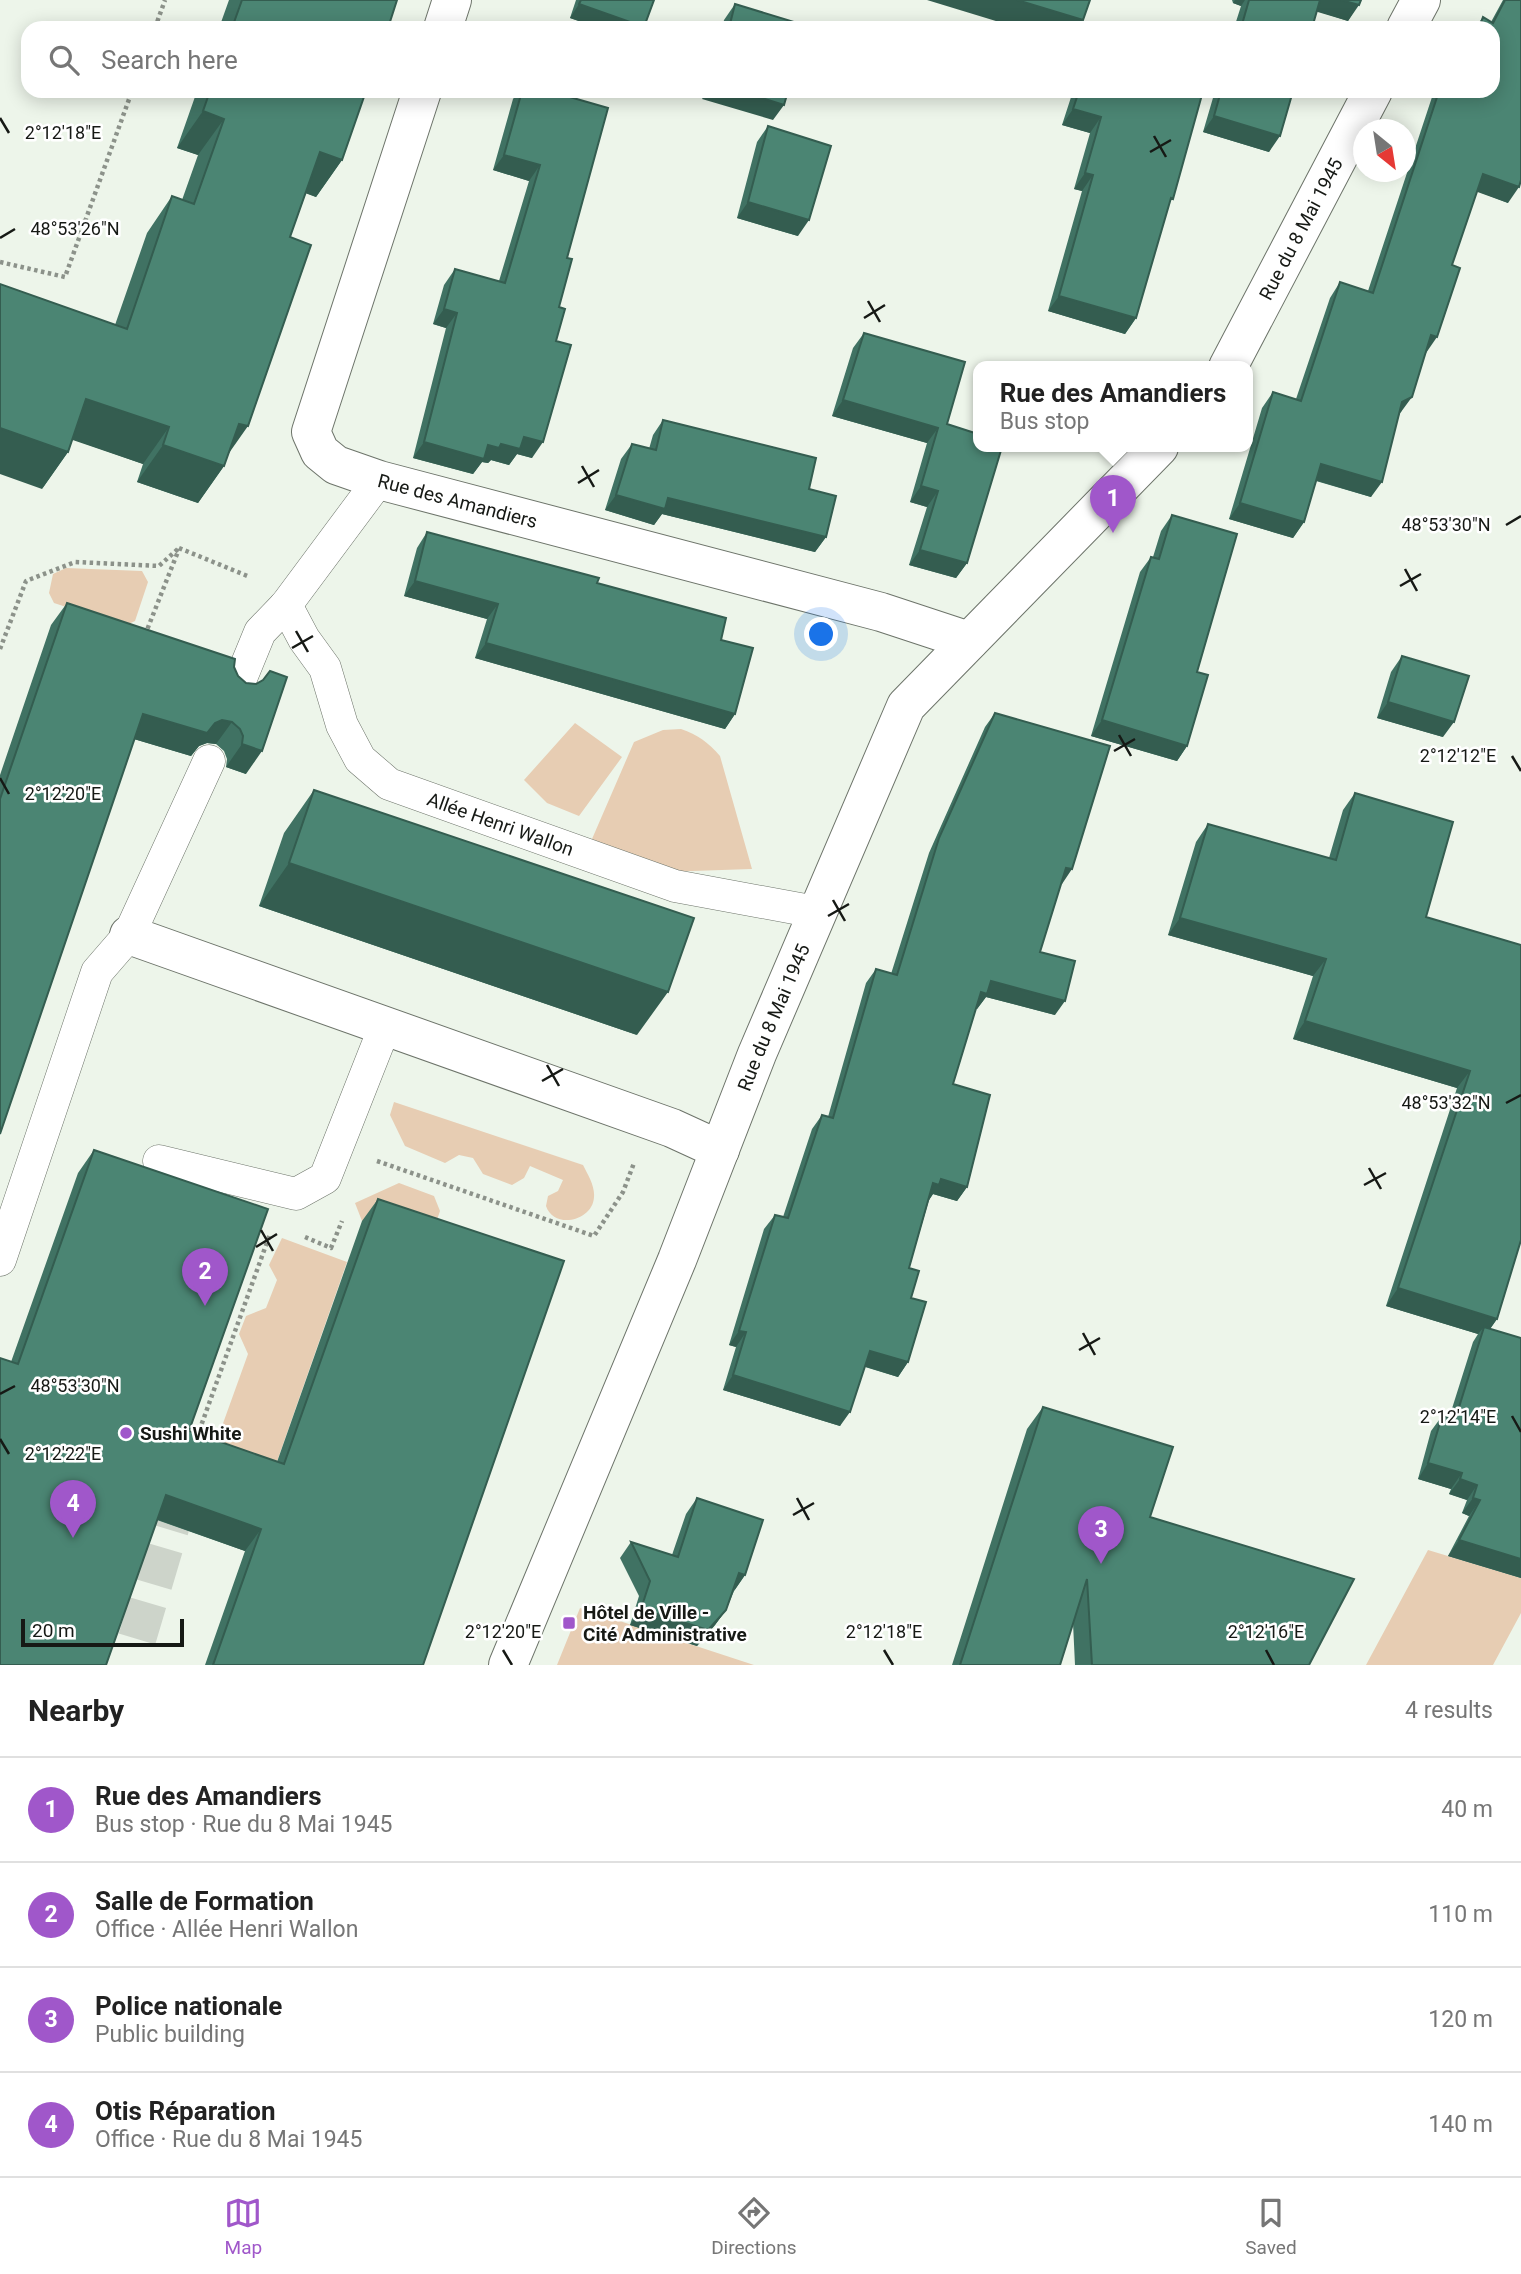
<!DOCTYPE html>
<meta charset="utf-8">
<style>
body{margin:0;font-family:Roboto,sans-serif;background:#f2f2f2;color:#222}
.compass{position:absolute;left:1353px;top:119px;width:63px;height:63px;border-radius:50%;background:#fff;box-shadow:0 4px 18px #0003;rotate:150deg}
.scale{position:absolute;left:21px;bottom:18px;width:163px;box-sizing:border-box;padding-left:7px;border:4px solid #161915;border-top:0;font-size:19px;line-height:24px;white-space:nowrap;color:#161915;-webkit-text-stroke:5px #fff;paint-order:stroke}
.you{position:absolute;left:822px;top:635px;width:24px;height:24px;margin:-18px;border:5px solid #fff;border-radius:50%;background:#1a73e8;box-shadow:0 0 0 10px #1a73e833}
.badge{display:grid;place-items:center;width:46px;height:46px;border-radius:50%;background:#a057ca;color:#fff;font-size:23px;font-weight:700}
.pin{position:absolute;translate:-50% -58px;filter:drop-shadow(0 2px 4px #0008)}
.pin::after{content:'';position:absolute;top:37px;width:24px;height:21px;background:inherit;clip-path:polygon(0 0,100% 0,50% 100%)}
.popup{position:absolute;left:973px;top:361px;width:280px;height:91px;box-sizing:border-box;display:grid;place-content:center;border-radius:14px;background:#fff;filter:drop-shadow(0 2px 5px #0005);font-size:23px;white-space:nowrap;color:#767676}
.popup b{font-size:26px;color:#222}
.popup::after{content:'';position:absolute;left:50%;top:100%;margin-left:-14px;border:14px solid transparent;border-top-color:#fff}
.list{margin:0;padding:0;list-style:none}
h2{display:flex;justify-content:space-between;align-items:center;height:91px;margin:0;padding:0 28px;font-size:30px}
h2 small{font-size:23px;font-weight:400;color:#767676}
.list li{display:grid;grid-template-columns:46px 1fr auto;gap:21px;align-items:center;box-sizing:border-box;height:105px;padding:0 28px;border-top:2px solid #e0e0e0}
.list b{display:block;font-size:26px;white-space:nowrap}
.list p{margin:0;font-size:23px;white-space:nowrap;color:#767676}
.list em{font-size:23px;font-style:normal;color:#767676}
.icon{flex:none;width:38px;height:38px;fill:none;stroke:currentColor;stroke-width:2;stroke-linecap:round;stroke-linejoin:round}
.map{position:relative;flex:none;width:1521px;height:1665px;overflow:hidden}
.search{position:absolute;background:#fff;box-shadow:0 4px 18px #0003;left:21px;right:21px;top:21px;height:77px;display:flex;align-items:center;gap:18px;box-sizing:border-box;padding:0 24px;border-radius:21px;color:#767676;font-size:26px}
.sheet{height:511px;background:#fff}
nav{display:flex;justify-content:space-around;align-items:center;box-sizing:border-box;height:98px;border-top:2px solid #e0e0e0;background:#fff;font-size:19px;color:#767676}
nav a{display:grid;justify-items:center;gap:4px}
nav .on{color:#a057ca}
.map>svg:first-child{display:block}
.green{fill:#e7cdb3}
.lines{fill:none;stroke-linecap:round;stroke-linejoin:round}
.street-tunnel{stroke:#cdd4ca;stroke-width:38;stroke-dasharray:38 19;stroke-linecap:butt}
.lane-casing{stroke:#6d746a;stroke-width:33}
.street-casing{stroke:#6d746a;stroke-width:40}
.path{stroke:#8c928a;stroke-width:4.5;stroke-dasharray:3.5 3.5;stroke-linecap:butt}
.lane{stroke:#fff;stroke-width:32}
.street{stroke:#fff;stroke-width:38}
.wall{fill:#407263}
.shaded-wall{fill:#345d50}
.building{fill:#4b8573;stroke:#345d50;stroke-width:2}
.ticks{fill:none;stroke:#161915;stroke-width:2.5}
.poi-dot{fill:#a057ca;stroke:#fff;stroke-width:2.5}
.labels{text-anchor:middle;stroke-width:5;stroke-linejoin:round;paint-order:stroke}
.street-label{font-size:19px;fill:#161915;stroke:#fff}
.poi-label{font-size:19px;font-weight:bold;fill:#161915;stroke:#fff;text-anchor:start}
.ticks-label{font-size:18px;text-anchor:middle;fill:#161915;stroke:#fff;stroke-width:5;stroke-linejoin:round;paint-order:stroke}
</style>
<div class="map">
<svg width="1521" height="1665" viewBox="0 0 1521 1665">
<rect width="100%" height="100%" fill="#edf5ea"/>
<path class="green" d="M66 568 142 571 148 582 135 621 124 626 54 603 49 593 53 574Z
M575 723 622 757 579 816 547 803 524 780Z
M681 729C698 735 708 742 720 756L752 869 662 872 592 839 634 742 663 730Z
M394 1102 583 1165C588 1175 595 1186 594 1197 593 1221 554 1230 546 1206L548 1196 558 1191 563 1180 530 1166 524 1178 512 1185 483 1174 473 1158 459 1155 445 1163 405 1146 390 1115Z
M399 1183 434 1196 440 1211 429 1243 362 1221 355 1203Z
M282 1238 347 1262 268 1487 208 1465 248 1354 239 1334 246 1316 266 1308 277 1280 269 1265Z
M1428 1550 1521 1578V1613L1493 1665H1366Z
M580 1608 754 1665H557Z"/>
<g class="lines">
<path class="street-tunnel" d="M137 1639 186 1474"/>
<defs>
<g id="lane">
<path id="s1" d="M286 605 304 639 325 668 342 725 360 759 389 784 675 886 816 912"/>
<path d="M237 688 260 632 286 605 379 480"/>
<path d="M159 1161 296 1194 325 1178 385 1026"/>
<path d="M0 1260 97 972 129 935 209 761"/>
</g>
<g id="street">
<path d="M443 28 452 0"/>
<path d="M1406 28 1421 0"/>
<path id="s2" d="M422 91 311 432 320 452 336 465 379 480 881 612 969 641"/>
<path id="s3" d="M1228 367 1373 91"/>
<path d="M129 935 672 1128 720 1150"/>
<path id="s4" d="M508 1665 677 1260 757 1054 906 706 1159 447"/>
</g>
</defs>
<use href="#lane" class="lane-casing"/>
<use href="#street" class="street-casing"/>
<path class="path" d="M155 28 165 0
M0 262 65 277 132 91
M179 548 250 577
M145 635 179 549
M0 649 26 581 75 562 159 566 179 548
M377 1161 594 1236 623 1192 634 1163
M305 1237 331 1248 342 1221
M197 1437 270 1234"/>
<use href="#lane" class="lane"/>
<use href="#street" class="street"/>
</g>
<path class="wall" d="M229 0H397L388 28H219Z
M576 0H654L644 28H599L570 18Z
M1232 0H1361L1348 21 1317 11 1312 28H1234L1241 6 1233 3Z
M1503 0H1521L1508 203 1477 191 1452 265 1426 353 1401 412 1400 413 1371 497 1316 481 1304 522 1293 538 1229 519 1262 408 1273 392 1296 399 1330 298 1340 282 1368 291 1434 91H1493V28H1475L1483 17 1491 22Z
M735 4 807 28H722L724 20Z
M197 91H366L342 160 316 197 306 193 290 237 228 454 224 466 198 503 137 482 143 464 72 439 68 452 42 489 115 325 147 233 172 196 182 200 198 155 177 148Z
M519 91H549L567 258 559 307 556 341 532 458 517 454 509 465 491 460 488 463 482 462 473 474 413 458 446 328 433 324 444 285 455 269 499 281 529 181 493 170 513 99Z
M1073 91H1203L1168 206 1136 318 1125 334 1048 311 1082 191 1074 189 1090 133 1062 125Z
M1215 91H1293L1269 152 1203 132Z
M768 126 798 236 737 218 757 142Z
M864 333 947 424 967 563 956 578 909 565 927 507 910 502 927 443 832 416 853 348Z
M663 420 809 489 826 537 815 552 662 514 654 525 605 510 621 459 632 444 649 449 653 435Z
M1172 515 1197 672 1187 746 1177 761 1091 736 1140 572 1151 557H1153L1161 531Z
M427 532 597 583 721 640 735 714 725 729 475 658 487 619 404 596 417 548Z
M67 603 234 667 238 676 246 774 226 767 227 759 224 751 216 744 207 743 199 746 191 756 134 739 0 1134V775L51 625Z
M1402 656 1443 737 1377 718 1391 672Z
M995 713 1062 884H1061L1040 952 1055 1015 986 997 977 1009 976 1008 953 1084 967 1187 957 1201 933 1194 929 1200 909 1268 911 1298 908 1362 898 1377 865 1367 840 1426 723 1390 736 1347 729 1345 764 1229 775 1215 783 1217 812 1129 822 1115 828 1117 866 983 876 969 891 974 929 853 985 727Z
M314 790 637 1035 259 906 284 833Z
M1355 793 1426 917 1521 945 1497 1319 1490 1329 1521 1578 1448 1556 1469 1516 1462 1513 1467 1500 1449 1494 1451 1489 1418 1479 1431 1431 1442 1416 1449 1418 1473 1342 1478 1334 1386 1306 1457 1088 1293 1039 1313 976 1168 935 1196 842 1208 824 1329 858 1343 810Z
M94 1150 189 1431 277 1462 362 1221 378 1199 423 1665H205L245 1551 157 1520 11 1362 78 1173Z
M1043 1407 1150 1517 1309 1665H1075L1073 1623 1060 1665H952L1027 1429Z
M697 1498 745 1575 734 1591 726 1610 715 1625 697 1646 630 1625 639 1596 620 1558 631 1542 672 1555 686 1514Z"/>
<path class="shaded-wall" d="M927 0H1017L1083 20 1078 28H1019Z
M1235 0H1245L1241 6 1233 3Z
M1318 0H1341L1359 5 1348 21 1311 10Z
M579 4 644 27V28H599L570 18Z
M707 91H739L784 105 773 120 702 99Z
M1073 109 1101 117 1090 133 1062 125Z
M203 111 224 119 198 155 177 148Z
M1214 116 1280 136 1269 152 1203 132Z
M320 152 342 160 316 197 294 189Z
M504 155 540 165 529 181 493 170Z
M1085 173 1093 175 1082 191 1074 189Z
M1483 174 1519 187 1508 203 1472 190Z
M748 202 809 220 798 236 737 218Z
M1059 296 1136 318 1125 334 1048 311Z
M444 309 457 313 446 328 433 324Z
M1431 335 1437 337 1426 353Z
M1412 397 1401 412 1392 418 1402 402Z
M86 399 169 427 143 464 61 436Z
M843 400 938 428 927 443 832 416Z
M239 424 248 426 222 463Z
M0 428 68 452 42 489 0 474Z
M524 437 543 442 532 458 517 454 509 465 491 460 488 463 482 462 473 474 413 458 424 442 488 445 501 444Z
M163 445 224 466 198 503 137 482Z
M1321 464 1382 482 1371 497 1311 479Z
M921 486 938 491 927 507 910 502Z
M616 495 668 498 826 537 815 552 662 514 654 525 605 510Z
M1240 503 1304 522 1293 538 1229 519Z
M920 550 967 563 956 578 909 565Z
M415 581 498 604 487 619 404 596Z
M486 643 735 714 725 729 475 658Z
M1388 702 1454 722 1443 737 1377 718Z
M143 714 215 723 222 720 232 722 216 744 207 743 199 746 191 756 127 737Z
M1102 720 1187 746 1177 761 1091 736Z
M242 744 262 751 246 774 226 767Z
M289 863 668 992 637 1035 259 906Z
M1066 868 1072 869 1062 884 1056 882Z
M1180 918 1326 959 1313 976 1168 935Z
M991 981 1065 1001 1055 1015 986 997 977 1009 971 1007 981 992Z
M1305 1021 1470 1071 1457 1088 1293 1039Z
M941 1179 967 1187 957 1201 933 1194 929 1200 923 1198 933 1183Z
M1398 1288 1497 1319 1485 1336 1484 1327 1478 1334 1386 1306Z
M739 1331 746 1332 736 1347 729 1345Z
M870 1351 908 1362 898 1377 860 1365Z
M733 1375 850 1412 840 1426 723 1390Z
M1428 1463 1462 1473 1451 1489 1418 1479Z
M1460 1479 1477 1485 1467 1500 1449 1494Z
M166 1495 261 1529 245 1551 150 1517Z
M1473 1498 1480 1500 1469 1516 1462 1513Z
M1459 1540 1521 1559V1578L1448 1556Z
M739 1573 745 1575 734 1591Z
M641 1609 726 1610 715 1625 697 1646 630 1625Z"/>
<path class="building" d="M242 0H397L388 28H232Z
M581 0H654L644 27 579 4Z
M1017 0H1090L1083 20Z
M1249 0H1320L1312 28H1241Z
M1341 0H1361L1359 5Z
M1505 0H1521V180L1519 187 1483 174 1452 265 1460 268 1437 337 1431 335 1412 397 1402 402 1382 482 1321 464 1304 522 1240 503 1273 392 1301 401 1340 282 1373 293 1439 91H1493V28H1479L1483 17 1493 23Z
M735 4 807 26V28H729Z
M210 91H366L342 160 320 152 290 237 311 245 248 426 239 424 224 466 163 445 169 427 86 399 68 452 0 428V284L127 329 172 196 194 204 224 119 203 111Z
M522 91H549L608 108 567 258 572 259 559 307 565 309 556 341 571 345 543 442 524 437 520 449 501 444 499 448 488 445 484 459 424 442 457 313 444 309 455 269 505 283 540 165 504 155Z
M739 91H788L784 105Z
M1079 91H1203L1173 199 1171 198 1136 318 1059 296 1093 175 1085 173 1101 117 1073 109Z
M1221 91H1293L1280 136 1214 116Z
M768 126 831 146 809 220 748 202Z
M864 333 965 362 947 424 978 434V447H1002L967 563 920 550 938 491 921 486 938 428 843 400Z
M663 420 816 458 809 489 836 496 826 537 668 498 665 509 616 495 632 444 656 450Z
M1172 515 1237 534 1197 672 1208 675 1187 746 1102 720 1151 557 1159 559Z
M427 532 599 578 597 583 726 618 721 640 753 648 735 714 486 643 498 604 415 581Z
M67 603 235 659 234 667 238 676 246 683 256 684 263 680 270 671 287 677 262 751 242 744 243 736 240 729 232 722 222 720 215 723 207 733 143 714 0 1134V799Z
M1402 656 1469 676 1454 722 1388 702Z
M995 713 1110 746 1072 869 1066 868 1040 952 1075 961 1065 1001 991 981 987 994 981 992 953 1084 990 1095 967 1187 941 1179 939 1185 933 1183 909 1268 919 1271 911 1298 926 1302 908 1362 870 1351 850 1412 733 1375 746 1332 739 1331 775 1215 788 1218 822 1115 833 1118 876 969 897 975 939 838Z
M314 790 694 918 668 992 289 863Z
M1355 793 1453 822 1426 917 1521 945V1240L1497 1319 1398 1288 1470 1071 1305 1021 1326 959 1180 918 1208 824 1336 860Z
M94 1150 268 1209 189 1431 284 1464 378 1199 564 1261 423 1665H213L261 1529 166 1495 106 1665H0V1358L18 1364Z
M1484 1327 1521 1338V1559L1459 1540 1480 1500 1473 1498 1477 1485 1460 1479 1462 1473 1428 1463 1442 1416 1455 1420Z
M1043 1407 1173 1447 1150 1517 1354 1579 1309 1665H1092L1087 1579 1060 1665H960Z
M697 1498 763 1520 745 1575 739 1573 726 1610 708 1630 641 1609 650 1581 631 1542 678 1557Z"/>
<path class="ticks" d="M0 118 9 133M1154 136 1166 157M1150 152 1171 140M0 238 15 229M868 301 880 322M864 318 885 305M582 466 594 487M578 483 599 470M1506 525 1521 516M1405 569 1417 591M1400 586 1421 574M296 631 308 652M292 648 313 636M1119 735 1131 756M1114 751 1135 739M1512 756 1521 771M0 778 9 794M833 900 845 921M828 916 849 904M547 1065 559 1086M542 1081 563 1069M1506 1103 1521 1095M1369 1168 1381 1189M1364 1185 1386 1173M261 1230 273 1251M256 1247 277 1234M1083 1333 1095 1355M1079 1350 1100 1338M0 1394 15 1386M1512 1416 1521 1432M0 1439 9 1454M797 1498 809 1520M793 1515 814 1503M503 1650 512 1665M884 1650 893 1665M1266 1650 1274 1665"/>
<g class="poi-dot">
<circle cx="126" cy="1433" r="7"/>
<rect x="562" y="1616" width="14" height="14" rx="3.5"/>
</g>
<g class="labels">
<g class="street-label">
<text dy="7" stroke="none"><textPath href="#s3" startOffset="156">Rue du 8 Mai 1945</textPath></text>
<text dy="7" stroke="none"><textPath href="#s2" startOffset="528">Rue des Amandiers</textPath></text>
<text dy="7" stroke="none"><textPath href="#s1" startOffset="329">Allée Henri Wallon</textPath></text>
<text dy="7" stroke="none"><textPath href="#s4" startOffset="700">Rue du 8 Mai 1945</textPath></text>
</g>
<g class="poi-label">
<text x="140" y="1440">Sushi White</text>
<text x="583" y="1619">Hôtel de Ville -<tspan x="583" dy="22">Cité Administrative</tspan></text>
</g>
</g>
<g class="ticks-label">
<text x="63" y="139">2°12'18"E</text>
<text x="75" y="235">48°53'26"N</text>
<text x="1446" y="531">48°53'30"N</text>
<text x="1458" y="762">2°12'12"E</text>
<text x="63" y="800">2°12'20"E</text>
<text x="1446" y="1109">48°53'32"N</text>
<text x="75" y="1392">48°53'30"N</text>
<text x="1458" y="1423">2°12'14"E</text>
<text x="63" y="1460">2°12'22"E</text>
<text x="503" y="1638">2°12'20"E</text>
<text x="884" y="1638">2°12'18"E</text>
<text x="1266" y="1638">2°12'16"E</text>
</g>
</svg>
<svg class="compass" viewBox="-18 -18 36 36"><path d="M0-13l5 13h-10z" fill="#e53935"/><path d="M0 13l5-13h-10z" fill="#767676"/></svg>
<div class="scale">20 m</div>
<div class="you"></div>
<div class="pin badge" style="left:1113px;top:533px">1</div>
<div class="popup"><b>Rue des Amandiers</b>Bus stop</div>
<div class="pin badge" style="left:205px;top:1306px">2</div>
<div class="pin badge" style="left:1101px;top:1564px">3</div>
<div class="pin badge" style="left:73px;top:1538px">4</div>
<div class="search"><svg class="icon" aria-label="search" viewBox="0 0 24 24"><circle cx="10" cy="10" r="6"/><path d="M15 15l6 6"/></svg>Search here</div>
</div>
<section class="sheet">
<h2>Nearby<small>4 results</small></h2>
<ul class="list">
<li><span class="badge">1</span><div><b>Rue des Amandiers</b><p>Bus stop · Rue du 8 Mai 1945</p></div><em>40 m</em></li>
<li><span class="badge">2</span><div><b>Salle de Formation</b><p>Office · Allée Henri Wallon</p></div><em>110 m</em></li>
<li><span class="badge">3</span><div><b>Police nationale</b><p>Public building</p></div><em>120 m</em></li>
<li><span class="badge">4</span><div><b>Otis Réparation</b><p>Office · Rue du 8 Mai 1945</p></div><em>140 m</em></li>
</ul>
</section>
<nav>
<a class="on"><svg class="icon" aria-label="map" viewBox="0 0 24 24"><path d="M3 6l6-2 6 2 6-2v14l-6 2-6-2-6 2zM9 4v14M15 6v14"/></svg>Map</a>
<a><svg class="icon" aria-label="directions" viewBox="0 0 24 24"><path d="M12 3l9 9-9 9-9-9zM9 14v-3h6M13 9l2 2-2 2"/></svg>Directions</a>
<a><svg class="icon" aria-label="saved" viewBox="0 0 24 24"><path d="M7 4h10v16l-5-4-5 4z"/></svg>Saved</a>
</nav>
